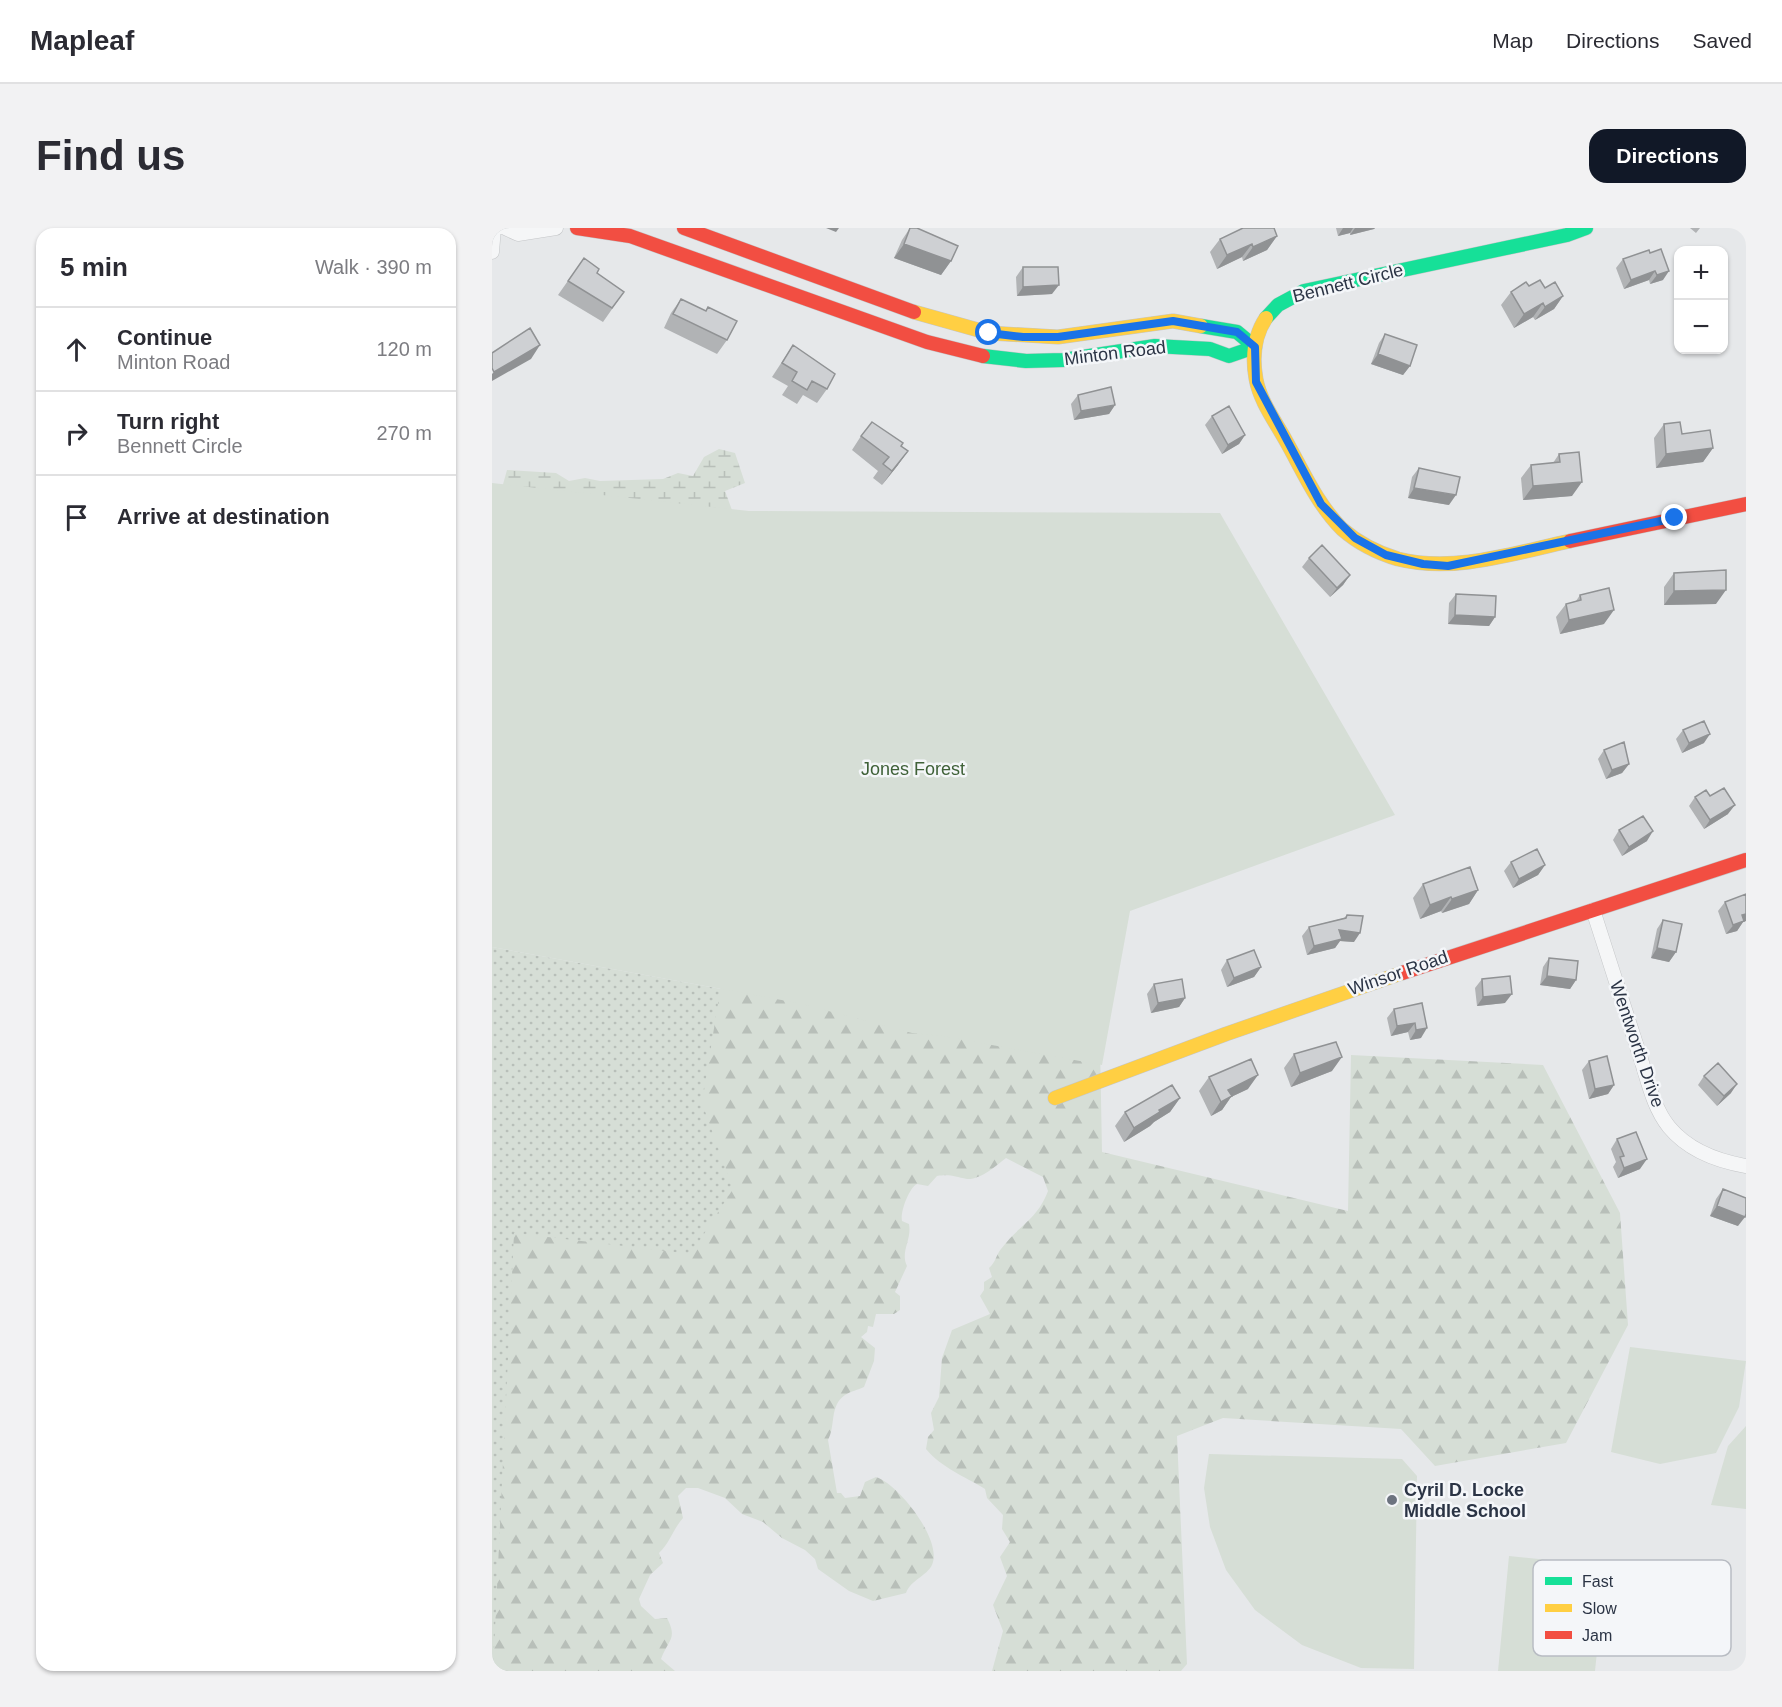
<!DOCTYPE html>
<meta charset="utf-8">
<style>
body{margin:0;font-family:Arial,sans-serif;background:#f2f2f3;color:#2b2b33}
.controls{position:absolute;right:18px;top:18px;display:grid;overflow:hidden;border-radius:12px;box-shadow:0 2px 4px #0004}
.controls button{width:54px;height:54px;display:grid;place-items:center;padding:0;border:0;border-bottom:2px solid #e1e1e2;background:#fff;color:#2b2b33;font:30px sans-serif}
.stop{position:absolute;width:18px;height:18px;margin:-14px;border:4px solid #1a73e8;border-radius:50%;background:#fff}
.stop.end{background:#1a73e8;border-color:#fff;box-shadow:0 2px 6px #0008}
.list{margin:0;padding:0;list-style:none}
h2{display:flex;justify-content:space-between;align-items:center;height:78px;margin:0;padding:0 24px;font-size:26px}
h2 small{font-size:20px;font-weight:400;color:#7c7c81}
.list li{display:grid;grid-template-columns:39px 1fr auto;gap:18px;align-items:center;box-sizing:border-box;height:84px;padding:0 24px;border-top:2px solid #e1e1e2}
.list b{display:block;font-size:22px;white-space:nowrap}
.list p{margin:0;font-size:20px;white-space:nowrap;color:#7c7c81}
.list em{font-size:20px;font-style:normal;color:#7c7c81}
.icon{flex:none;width:33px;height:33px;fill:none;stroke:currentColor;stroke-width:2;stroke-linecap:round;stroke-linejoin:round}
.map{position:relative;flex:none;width:1254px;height:1443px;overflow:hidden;border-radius:18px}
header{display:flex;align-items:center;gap:36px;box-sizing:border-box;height:84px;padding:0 30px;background:#fff;border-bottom:2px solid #e1e1e2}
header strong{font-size:28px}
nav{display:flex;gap:33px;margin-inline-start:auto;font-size:21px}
.intro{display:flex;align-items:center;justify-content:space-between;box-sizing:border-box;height:144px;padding:0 36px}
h1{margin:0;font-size:42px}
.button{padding:15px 27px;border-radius:18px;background:#111827;color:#fff;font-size:21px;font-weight:700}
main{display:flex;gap:36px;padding:0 36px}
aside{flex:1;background:#fff;border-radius:18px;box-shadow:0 2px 4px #0004}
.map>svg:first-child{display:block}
.grass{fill:url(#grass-dots)}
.forest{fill:url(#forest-firs)}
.wetland{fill:url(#wetland-marsh)}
.park{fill:#d6ded6}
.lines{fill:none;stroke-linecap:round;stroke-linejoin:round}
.street-casing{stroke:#c4c6c8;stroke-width:15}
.fast-casing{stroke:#c4c6c8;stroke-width:15}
.slow-casing{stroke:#c4c6c8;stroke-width:15}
.jam-casing{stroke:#c4c6c8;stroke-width:15}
.street{stroke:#f5f6f7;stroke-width:14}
.fast{stroke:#16e098;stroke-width:14}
.slow{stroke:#ffcf43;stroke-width:14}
.jam{stroke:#f24e42;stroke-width:14}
.wall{fill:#b1b3b5}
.shaded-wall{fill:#909294}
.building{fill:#ced0d3;stroke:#909294;stroke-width:1.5}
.route{stroke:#1a73e8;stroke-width:8}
.poi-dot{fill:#6c737f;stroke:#f4f6f9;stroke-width:2}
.labels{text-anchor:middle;stroke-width:5;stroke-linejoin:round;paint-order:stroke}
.street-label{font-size:18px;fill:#2b3445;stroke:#f4f6f9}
.park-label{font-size:18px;fill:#3f6138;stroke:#f4f6f9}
.poi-label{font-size:18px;font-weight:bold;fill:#2b3445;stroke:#f4f6f9;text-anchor:start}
.key{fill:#f4f6f9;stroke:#b8bcc3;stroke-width:1.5}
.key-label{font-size:16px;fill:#2b3445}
</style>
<header>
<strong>Mapleaf</strong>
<nav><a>Map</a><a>Directions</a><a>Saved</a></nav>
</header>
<div class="intro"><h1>Find us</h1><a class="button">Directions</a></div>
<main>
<aside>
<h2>5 min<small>Walk · 390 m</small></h2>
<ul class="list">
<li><svg class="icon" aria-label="ahead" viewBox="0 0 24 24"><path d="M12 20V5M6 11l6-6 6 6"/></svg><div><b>Continue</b><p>Minton Road</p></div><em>120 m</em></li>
<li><svg class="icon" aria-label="right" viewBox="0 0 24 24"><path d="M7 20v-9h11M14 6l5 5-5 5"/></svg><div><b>Turn right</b><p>Bennett Circle</p></div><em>270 m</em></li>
<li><svg class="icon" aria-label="arrive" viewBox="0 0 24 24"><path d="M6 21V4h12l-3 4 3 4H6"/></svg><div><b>Arrive at destination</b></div></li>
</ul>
</aside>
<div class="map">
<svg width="1254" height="1443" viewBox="0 0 1254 1443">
<defs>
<pattern id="grass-dots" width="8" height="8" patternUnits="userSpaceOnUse" patternTransform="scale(1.5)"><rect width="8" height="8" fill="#d6ded6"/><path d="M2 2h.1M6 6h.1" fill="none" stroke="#b8bfb9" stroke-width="1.8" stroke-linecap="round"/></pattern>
<pattern id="forest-firs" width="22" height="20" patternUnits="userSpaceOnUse" patternTransform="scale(1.5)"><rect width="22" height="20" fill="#d6ded6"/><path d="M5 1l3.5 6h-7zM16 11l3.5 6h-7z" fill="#b8bfb9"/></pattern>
<pattern id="wetland-marsh" width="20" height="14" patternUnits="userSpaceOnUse" patternTransform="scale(1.5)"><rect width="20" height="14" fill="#d6ded6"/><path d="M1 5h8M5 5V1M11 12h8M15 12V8" fill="none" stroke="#b8bfb9"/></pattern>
</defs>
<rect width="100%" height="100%" fill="#e6e8ea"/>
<path class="grass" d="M0 719 306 775 258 1063 68 1443H0Z"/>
<path class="forest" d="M232 738 608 817 610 924 856 983 859 827 1051 837 1128 985 1136 1097 1074 1215 943 1238 909 1201 731 1190 685 1208 695 1436 689 1443H500L511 1403 501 1377 515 1348 508 1329 518 1314 510 1301 511 1287 495 1270 493 1261C472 1248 450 1240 434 1221L436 1209 442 1202 439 1185 447 1169 450 1130 460 1102 498 1086 488 1068 492 1062V1054L500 1049 497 1040C504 1034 504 1027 509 1021 527 997 545 992 556 963L551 949 514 930C504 938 488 952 475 951 463 949 459 946 445 948L436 958 425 956C417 960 408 984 410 993L417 996C420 1012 408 1024 415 1038L403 1064 408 1068V1082L402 1086H384L381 1099 376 1098 375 1104 369 1109 383 1120 382 1133 372 1159C366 1162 359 1163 353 1167 337 1178 344 1198 336 1212L345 1265H349L353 1270 368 1268 373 1254 384 1249C406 1256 448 1309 441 1334 438 1347 419 1351 414 1365L381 1373 357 1363 326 1341 323 1331 313 1322 290 1310 271 1294 250 1286 233 1270 206 1260H194L186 1268 191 1290C181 1301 178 1315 167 1325L171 1335 158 1347 147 1371 149 1378 163 1391 175 1390C186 1411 176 1412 169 1431L183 1443H1L22 1005 199 1026 241 961 210 875Z"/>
<path class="wetland" d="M227 221 243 225 253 255 233 263 248 304 8 267 15 242 64 245 77 253 93 250 108 253 171 251 186 245 201 248 212 229Z"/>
<path class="park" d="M0 255 257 283 728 285 903 587 638 683 610 837 450 808 420 805 306 775 0 719Z
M1138 1119 1254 1133 1247 1179 1224 1225 1168 1236 1119 1224Z
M1254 1198V1281L1219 1277 1236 1218Z
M717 1226 910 1231 925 1248 922 1441 869 1440 810 1417 763 1382 734 1342 718 1299 712 1260Z
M1017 1328 1114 1338 1103 1443H1006Z"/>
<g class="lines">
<defs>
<path id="street" d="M13 0 26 6 64 0
M0 24 2 0
M1101 682C1116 729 1131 776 1146 822 1155 848 1160 878 1177 899 1196 922 1225 933 1254 938"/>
<path id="fast" d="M774 90 786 77 812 63 1075 7 1094 0
M491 128 534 133 571 132 663 118 718 121 737 128 763 119 745 104 709 98"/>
<path id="slow" d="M422 84 497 105 566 109 681 93 709 98
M774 90C762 108 760 129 764 151 768 173 783 193 794 213 811 243 825 276 850 301 866 315 886 325 906 331 963 345 1022 325 1078 313
M563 870 734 806 910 745"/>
<path id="jam" d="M85 0 138 8 435 114 491 128
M192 0 422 84
M1078 313 1254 276
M910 745 1254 632"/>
</defs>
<use href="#street" class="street-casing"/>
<use href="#fast" class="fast-casing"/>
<use href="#slow" class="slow-casing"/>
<use href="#jam" class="jam-casing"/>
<use href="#street" class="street"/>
<use href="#fast" class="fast"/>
<use href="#slow" class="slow"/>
<use href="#jam" class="jam"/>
</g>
<path class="wall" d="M418 0H425L459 33 449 47 402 30 410 12Z
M844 0H883L882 1 858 7V5L846 8Z
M1198 0H1208L1204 5Z
M785 8 775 22 751 33 750 29 725 41 718 24 728 11Z
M1157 22 1171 52 1158 56 1157 52 1132 61 1124 40 1131 31Z
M92 30 105 45 132 64 111 94 66 67Z
M531 39 560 66 525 68 524 49Z
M1037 58 1053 60 1071 68 1062 81 1043 92 1041 89 1022 100 1009 77 1019 64Z
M189 71 213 83 216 79 235 112 225 126 172 100 179 85Z
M893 106 918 138 911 147 879 136 887 115Z
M301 117 335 161 325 175 311 167 305 176 290 167 296 158 280 149Z
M586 167 623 177 617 186 582 192 579 176Z
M720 188 753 207 747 216 730 226 713 197Z
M1172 196 1190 206 1221 220 1211 234 1164 240 1162 210Z
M369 208 409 218 406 237 390 257 381 250 386 243 360 222Z
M1067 226 1080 268 1031 272 1029 250 1039 237 1061 235Z
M927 240 957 277 916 270 920 249Z
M817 330 858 347 851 357 838 369 810 339Z
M1182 345 1224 376 1172 377V359Z
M964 366 1003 389 997 398 956 396 957 375Z
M1088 367 1112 396 1068 406 1064 389 1074 376 1084 373Z
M1191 502 1212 515 1190 525 1184 511Z
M1112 522 1137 536 1130 545 1114 551 1106 531Z
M1218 568 1236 586 1212 601 1197 578 1203 569Z
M1127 602 1155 613 1130 628 1121 612Z
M1019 634 1053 637 1046 647 1021 660 1012 643Z
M931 656 986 662 977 676 950 685 949 683 928 691 921 670Z
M1254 666V693L1251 694 1245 703 1234 706 1226 683 1233 674Z
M855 687 862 714 848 713 843 720 815 727 810 708 817 699 852 690Z
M1171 692 1184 724 1177 734 1159 730 1165 701Z
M1057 730 1084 752 1078 761 1048 757 1051 739Z
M735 732 769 739 762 749 735 759 729 742Z
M990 751 1013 775 985 778 983 760Z
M662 756 693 770 687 779 659 785 655 766Z
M930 775 929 810 918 812 916 804 899 808 895 790 902 781Z
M802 826 840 843 799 859 792 840Z
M1097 833 1122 857 1116 866 1097 871 1090 842Z
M1212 848 1239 865 1225 878 1206 857Z
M717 849 756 861 739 869 730 882 719 888 707 863Z
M688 870 678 884 662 894 658 898 632 914 623 898 633 884Z
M1125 911 1148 941 1126 950 1121 939 1124 934 1119 921Z
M1231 961 1246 998 1218 988 1224 971Z"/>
<path class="shaded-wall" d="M334 0H347L344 4Z
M851 0H861L858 5 846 8Z
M863 0H883L882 1 858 7Z
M785 8 775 22 751 33 761 19Z
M412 16 459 33 449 47 402 30Z
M760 16 750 29 725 41 735 27Z
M1163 43 1157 52 1132 61 1139 52Z
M1177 43 1171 52 1158 56 1165 47Z
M567 57 560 66 525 68 531 59Z
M1071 68 1062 81 1043 92 1053 79Z
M1051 75 1041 89 1022 100 1032 86Z
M48 117 39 131 0 153V146L2 144Z
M886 126 918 138 911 147 879 136Z
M623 177 617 186 582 192 589 183Z
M753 207 747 216 730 226 736 217Z
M1221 220 1211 234 1164 240 1174 226Z
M416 223 406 237 390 257 400 243Z
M1090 254 1080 268 1031 272 1041 258Z
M922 260 964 267 957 277 916 270Z
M858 347 851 357 838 369 845 360Z
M1234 362 1224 376 1172 377 1182 363Z
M1122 382 1112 396 1068 406 1077 392Z
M963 387 1003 389 997 398 956 396Z
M1218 506 1212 515 1190 525 1197 515Z
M1137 536 1130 545 1114 551 1120 542Z
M1243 577 1236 586 1212 601 1218 592Z
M1161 603 1155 613 1130 628 1137 619Z
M1053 637 1046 647 1021 660 1027 651Z
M986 662 977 676 950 685 960 671Z
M959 669 949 683 928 691 938 677Z
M1254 686V693L1251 694 1245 703 1234 706 1250 687Z
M847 702 868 705 862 714 848 713 843 720 815 727 822 718Z
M1165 720 1184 724 1177 734 1159 730Z
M769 739 762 749 735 759 742 750Z
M1055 748 1084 752 1078 761 1048 757Z
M1020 766 1013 775 985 778 991 769Z
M693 770 687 779 659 785 666 775Z
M923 795 916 804 899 808 905 798Z
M935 800 929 810 918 812 924 802Z
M850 829 840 843 799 859 808 845Z
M766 847 756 861 739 869 730 882 719 888 736 862Z
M1245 856 1239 865 1225 878 1232 868Z
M1122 857 1116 866 1097 871 1103 861Z
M688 870 678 884 662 894 658 898 632 914 642 900 667 882Z
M1155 931 1148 941 1126 950 1132 940Z
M1225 978 1253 989 1246 998 1218 988Z"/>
<path class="building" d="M418 0H425L466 18 459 33 412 16Z
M751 0H782L785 8 761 19 760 16 735 27 728 11Z
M1169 21 1177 43 1165 47 1163 43 1139 52 1131 31 1157 22 1158 25Z
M92 30 107 41 105 45 132 64 120 80 76 53Z
M531 39H566L567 57 531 59Z
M1048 52 1053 60 1063 54 1071 68 1053 79 1051 75 1032 86 1019 64 1034 54 1037 58Z
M189 71 214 83 216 79 245 93 235 112 181 86Z
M38 100 48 117 2 144 0 140V125Z
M893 106 925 117 918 138 886 126Z
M301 117 343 146 335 161 320 153 315 162 300 153 305 144 290 135Z
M619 159 623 177 589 183 586 167Z
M737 178 753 207 736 217 720 188Z
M380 194 411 215 409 218 416 223 400 243 391 236 397 229 369 208Z
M1188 194 1190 206 1218 202 1221 220 1174 226 1172 196Z
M1087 224 1090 254 1041 258 1039 237 1068 234 1067 226Z
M927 240 968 249 964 267 922 260Z
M830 317 858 347 845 360 817 330Z
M1234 342V362L1182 363V345Z
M1117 360 1122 382 1077 392 1074 376 1089 372 1088 367Z
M964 366 1004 368 1003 389 963 387Z
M1212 493 1218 506 1197 515 1191 502Z
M1132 514 1137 536 1120 542 1112 522Z
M1232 560 1243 577 1218 592 1203 569 1214 562 1218 568Z
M1151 588 1161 603 1137 619 1127 602Z
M1045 621 1053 637 1027 651 1019 634Z
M978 639 986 662 960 671 959 669 938 677 931 656Z
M1254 666V686L1250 687 1252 693 1241 697 1233 674Z
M855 687 871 688 868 705 847 702 850 711 822 718 817 699 854 690Z
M1171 692 1190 696 1184 724 1165 720Z
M762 722 769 739 742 750 735 732Z
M1057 730 1086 733 1084 752 1055 748Z
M1018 748 1020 766 991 769 990 751Z
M690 751 693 770 666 775 662 756Z
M930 775 935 800 924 802 923 795 905 798 902 781Z
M844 814 850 829 808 845 802 826Z
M1115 828 1122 857 1103 861 1097 833Z
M759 831 766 847 736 862 740 868 729 874 717 849Z
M1226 835 1245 856 1232 868 1212 848Z
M680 857 688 870 667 882 668 884 642 900 633 884Z
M1144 904 1155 931 1132 940 1128 929 1132 928 1125 911Z
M1231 961 1254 970V986L1253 989 1225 978Z"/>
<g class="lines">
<path class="route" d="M497 105 531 109H566L681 93 745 104 763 119 764 154 829 276 863 310 894 327 931 336 956 338 1183 290"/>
</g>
<circle class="poi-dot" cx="900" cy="1272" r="6"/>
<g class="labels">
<g class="street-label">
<text transform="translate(856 55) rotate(-14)" y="6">Bennett Circle</text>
<text transform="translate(623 125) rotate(-7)" y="6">Minton Road</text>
<text transform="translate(906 745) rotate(-19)" y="6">Winsor Road</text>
<text transform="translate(1145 816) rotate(71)" y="6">Wentworth Drive</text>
</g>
<g class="park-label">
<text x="421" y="547">Jones Forest</text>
</g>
<g class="poi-label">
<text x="912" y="1268">Cyril D. Locke<tspan x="912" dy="21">Middle School</tspan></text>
</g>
</g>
<rect x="1041" y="1332" width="198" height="96" rx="9" class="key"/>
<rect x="1053" y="1349" width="27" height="8" fill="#16e098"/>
<rect x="1053" y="1376" width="27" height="8" fill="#ffcf43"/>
<rect x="1053" y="1403" width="27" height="8" fill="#f24e42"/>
<g class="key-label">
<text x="1090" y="1359">Fast</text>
<text x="1090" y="1386">Slow</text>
<text x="1090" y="1413">Jam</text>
</g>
</svg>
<div class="controls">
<button>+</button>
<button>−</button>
</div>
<div class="stop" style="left:497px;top:105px"></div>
<div class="stop end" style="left:1183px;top:290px"></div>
</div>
</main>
